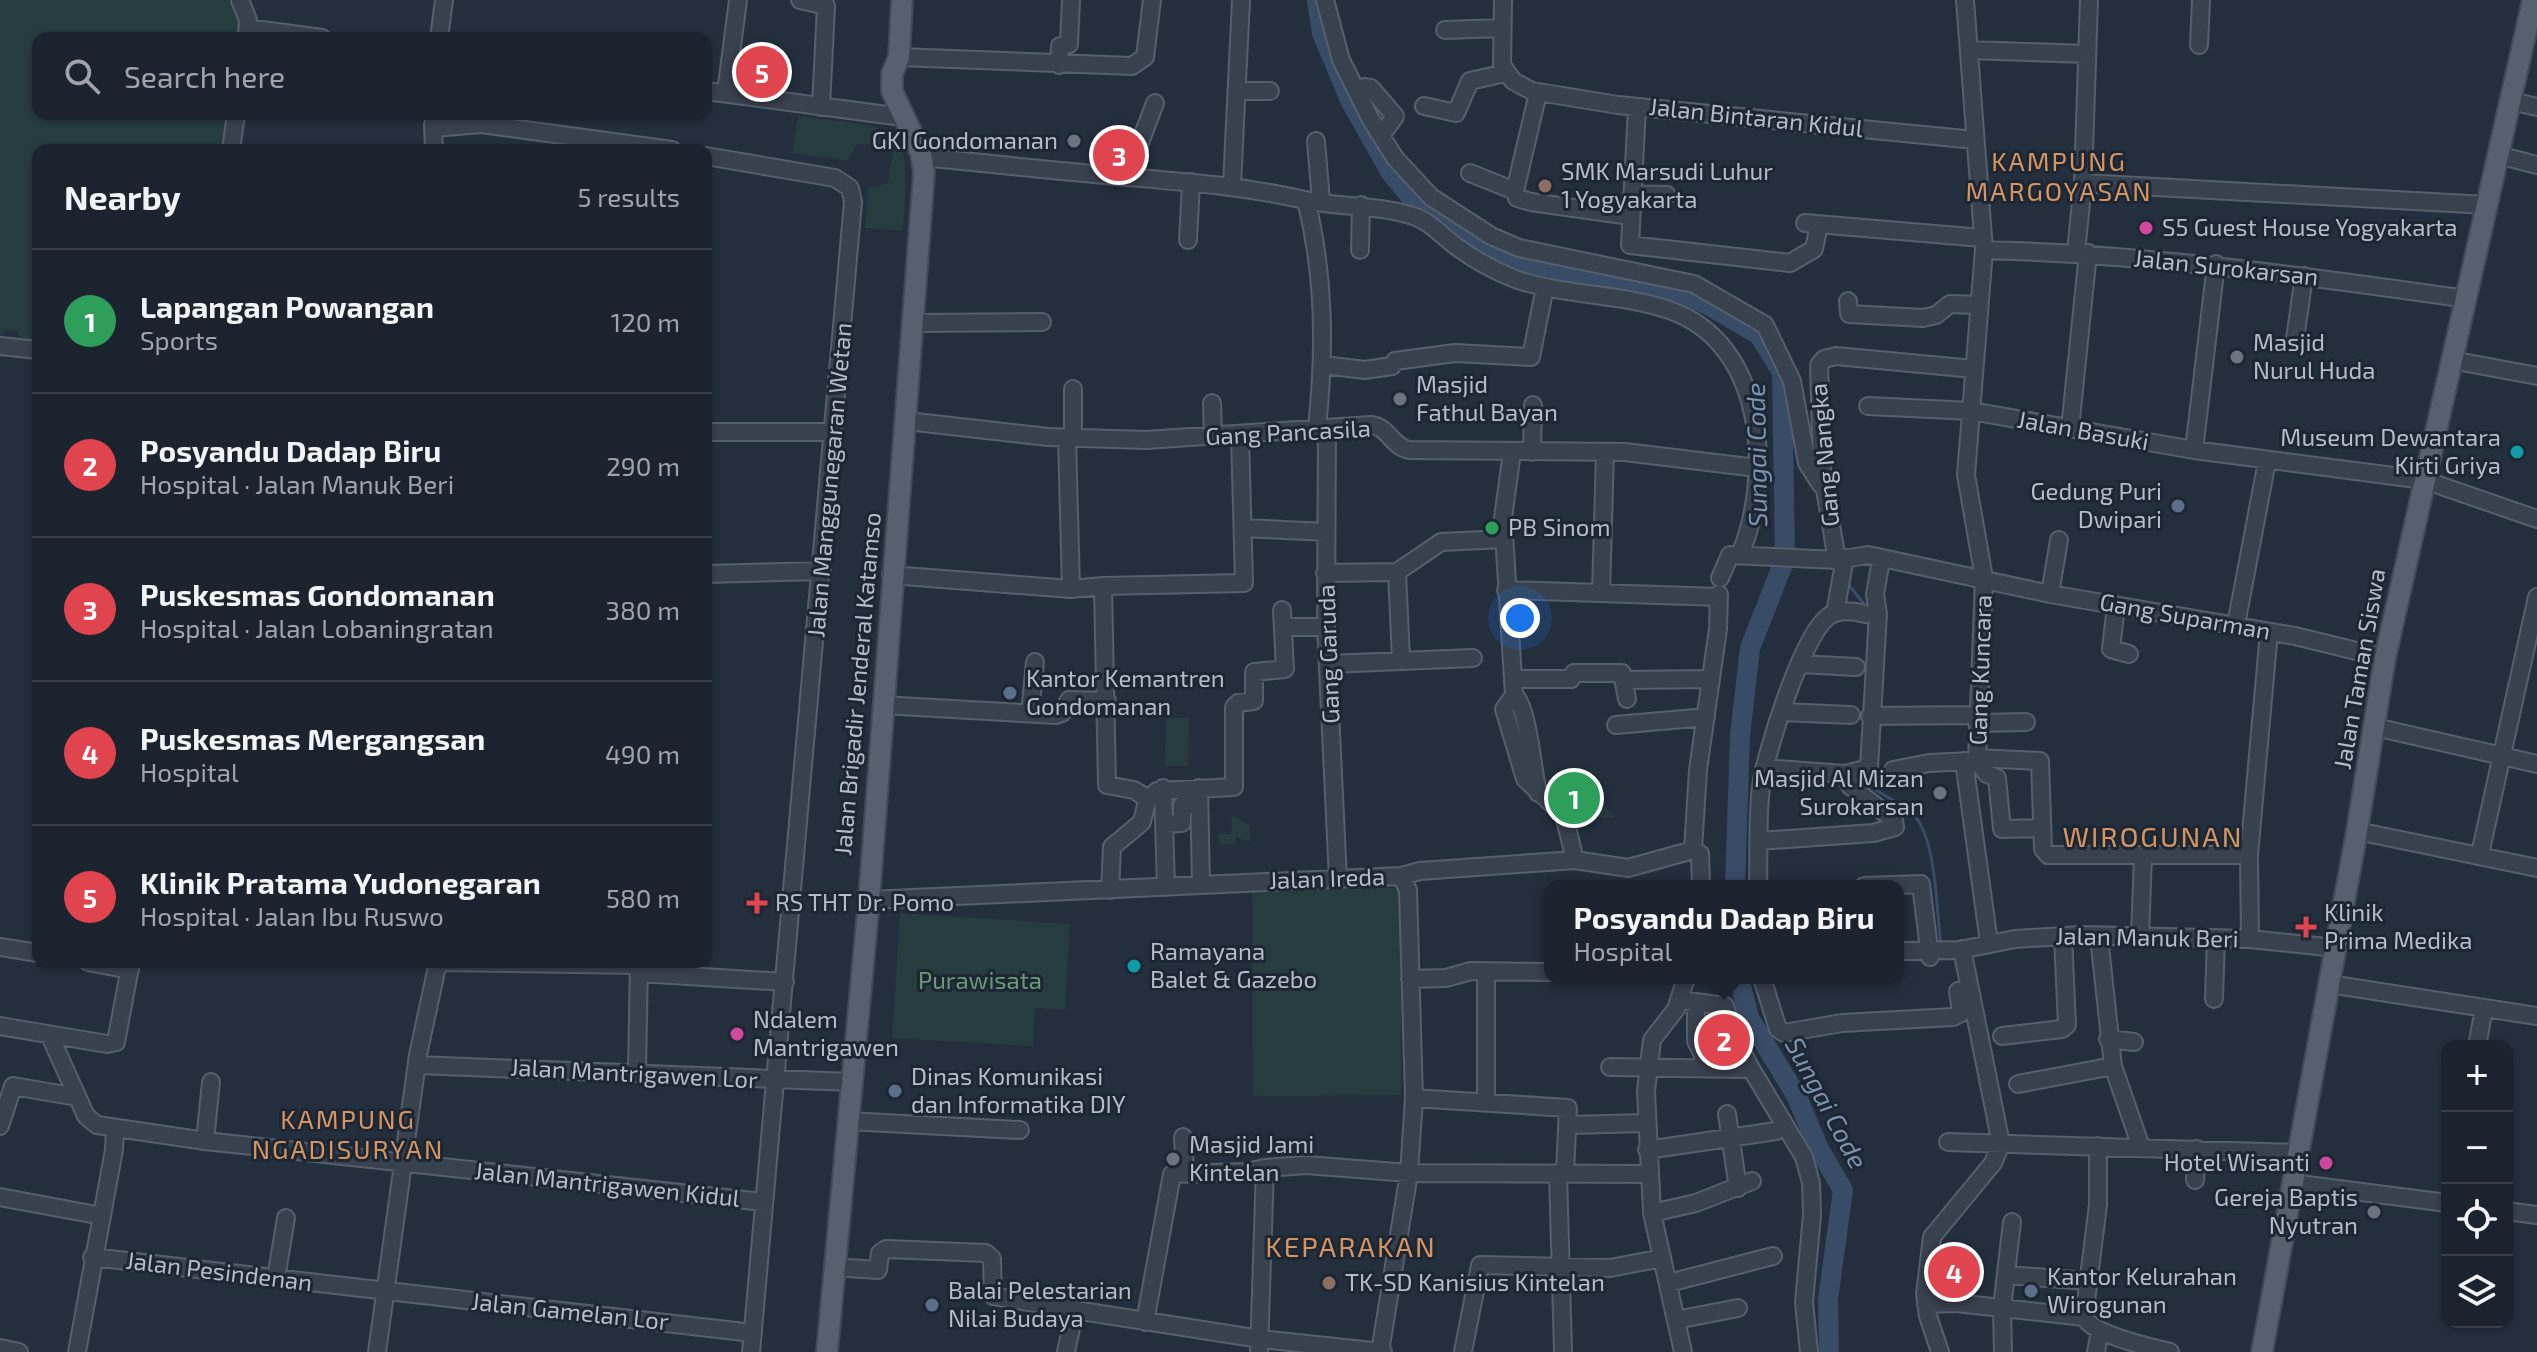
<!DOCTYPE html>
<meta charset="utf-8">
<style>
body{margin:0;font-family:"Exo 2",sans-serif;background:#282f3a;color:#f1f3f6}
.controls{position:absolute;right:24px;bottom:24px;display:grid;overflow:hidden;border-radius:16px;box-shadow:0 2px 6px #0004}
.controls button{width:72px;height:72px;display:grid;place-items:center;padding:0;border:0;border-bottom:2px solid #39404a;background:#1b232e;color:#f1f3f6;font:40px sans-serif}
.you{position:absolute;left:1520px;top:618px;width:28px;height:28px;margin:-20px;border:6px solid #fff;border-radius:50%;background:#1a73e8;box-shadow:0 0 0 12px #1a73e833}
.badge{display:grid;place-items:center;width:52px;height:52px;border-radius:50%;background:#db2777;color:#fff;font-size:26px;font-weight:700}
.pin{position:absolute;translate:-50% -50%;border:4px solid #fff;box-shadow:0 2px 8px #0006}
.popup{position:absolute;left:1544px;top:880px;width:360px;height:104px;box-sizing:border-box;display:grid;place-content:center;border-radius:16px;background:#1b232e;filter:drop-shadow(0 2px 6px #0005);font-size:26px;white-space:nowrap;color:#a0a4aa}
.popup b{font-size:30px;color:#f1f3f6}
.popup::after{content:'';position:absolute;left:50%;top:100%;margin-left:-16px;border:16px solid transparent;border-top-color:#1b232e}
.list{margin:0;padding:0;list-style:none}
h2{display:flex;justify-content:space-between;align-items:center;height:104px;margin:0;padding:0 32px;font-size:34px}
h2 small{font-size:26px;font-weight:400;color:#a0a4aa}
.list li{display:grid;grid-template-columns:52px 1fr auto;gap:24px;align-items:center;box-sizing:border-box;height:144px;padding:0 32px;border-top:2px solid #39404a}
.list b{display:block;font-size:30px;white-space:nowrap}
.list p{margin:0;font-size:26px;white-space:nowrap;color:#a0a4aa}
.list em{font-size:26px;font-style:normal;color:#a0a4aa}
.icon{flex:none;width:44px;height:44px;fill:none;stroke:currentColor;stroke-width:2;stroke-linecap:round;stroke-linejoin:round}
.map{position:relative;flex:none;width:2537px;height:1352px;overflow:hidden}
.search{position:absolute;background:#1b232e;box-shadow:0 2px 6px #0004;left:32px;top:32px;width:680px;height:88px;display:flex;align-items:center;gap:20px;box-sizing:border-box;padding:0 28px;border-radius:16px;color:#a0a4aa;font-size:30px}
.panel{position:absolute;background:#1b232e;box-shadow:0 2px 6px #0004;left:32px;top:144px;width:680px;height:824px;border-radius:16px}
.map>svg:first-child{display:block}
.green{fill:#263c3f}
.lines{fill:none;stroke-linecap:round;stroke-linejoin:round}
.stream{stroke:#394c67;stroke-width:3}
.river{stroke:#394c67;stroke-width:20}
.minor-casing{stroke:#565f6c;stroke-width:20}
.major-casing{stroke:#414a57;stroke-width:24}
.minor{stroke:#38414e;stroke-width:16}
.major{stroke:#56606e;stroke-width:20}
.worship-dot{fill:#6b7280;stroke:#1d2633;stroke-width:3}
.education-dot{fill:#8d6e63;stroke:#1d2633;stroke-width:3}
.hotel-dot{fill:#d1479c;stroke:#1d2633;stroke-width:3}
.culture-dot{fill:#0f9aa8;stroke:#1d2633;stroke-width:3}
.service-dot{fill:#5c6f8a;stroke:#1d2633;stroke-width:3}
.leisure-dot{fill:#2e9e5b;stroke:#1d2633;stroke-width:3}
.health-dot{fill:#e0444e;stroke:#1d2633;stroke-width:3}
.labels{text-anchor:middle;stroke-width:6;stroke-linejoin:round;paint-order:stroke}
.street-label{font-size:24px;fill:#b4bcc9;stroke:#1d2633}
.poi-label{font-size:24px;fill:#b4bcc9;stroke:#1d2633;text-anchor:start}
.park-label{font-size:24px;fill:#6b9a76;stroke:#1d2633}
.neighbourhood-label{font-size:26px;letter-spacing:2px;fill:#d59563;stroke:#1d2633}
.water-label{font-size:26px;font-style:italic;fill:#7c92b1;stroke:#1d2633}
.quarter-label{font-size:28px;letter-spacing:2px;fill:#d59563;stroke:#1d2633}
</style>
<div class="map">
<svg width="2537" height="1352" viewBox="0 0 2537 1352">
<rect width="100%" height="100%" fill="#242f3e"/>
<path class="green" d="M0 0H230L239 18 238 38H38V114H227L221 150H38V343L23 341 17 331 6 330 0 338Z
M798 116C905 131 911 116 903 231L865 228 868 188 888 183 894 145 857 144 847 161 793 153Z
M1166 718H1189L1188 766H1165Z
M1582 773 1590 791 1615 817 1574 820 1536 782Z
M1232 815 1250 826V842L1236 837 1235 845 1219 844V834H1231Z
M1252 888H1401V1095L1253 1096Z
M900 913 1070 924 1065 1010 1035 1008 1033 1046 892 1038Z"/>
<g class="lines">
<path class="stream" d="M1848 584 1868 609
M1862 760 1869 620
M1863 776C1876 796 1896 798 1912 813 1937 836 1936 910 1941 945
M1935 1277 1941 1237"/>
<path class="river" d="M1317 0 1322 33 1350 100 1391 173 1416 203 1473 242 1511 260 1681 293 1708 305 1759 335 1782 372 1785 559 1750 648 1740 736 1735 886
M1739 978 1749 1018 1796 1095 1819 1149 1843 1190 1828 1299 1829 1352"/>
<defs>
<path id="minor" d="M240 0 248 20 247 36
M800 0 826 6 821 107
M1325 0 1341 60 1370 118 1395 158 1431 197 1491 236 1519 248 1694 284 1765 325 1792 381 1807 463 1821 485
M1503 0 1502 65 1513 81 1532 91 1618 105 1975 140
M1965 0 1984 250 1966 475 1984 578 1977 762
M248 28 322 38
M1445 30 1502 28
M439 38 444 0
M2199 45 2201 0
M1970 50 2087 54
M899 57 1132 66 1145 57 1152 0
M1059 65 1060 46 1069 44 1071 0
M706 91 902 117
M1238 91H1270
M726 93 738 0
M1359 95 1365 87 1371 88 1395 116 1386 129 1378 132
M2511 101 2537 107
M1424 106 1456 113 1470 81 1505 73
M1637 107 1630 245 1790 263 1814 249 1819 225
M433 124 434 150
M433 128 481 124 672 150
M1316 141 1321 201
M231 150 236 114
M2498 155 2537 165
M706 156 835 178 850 188 853 202 751 1352
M923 157C991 164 1059 171 1127 177 1186 182 1242 186 1300 199 1337 208 1376 204 1413 216 1430 221 1443 237 1457 247 1475 260 1495 271 1515 279 1565 296 1619 293 1669 310 1766 343 1773 475 1740 555
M1470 173 1515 191 1517 198 1531 202 1630 216
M1127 177 1155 103
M2083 183 2487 205
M1232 185 1241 0
M1515 191 1538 93
M1632 194 1667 195
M1306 200C1325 276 1325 351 1317 428
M1805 223 1982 238
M1188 240 1191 182
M1360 250 1361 205
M1984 250C2147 254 2306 276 2467 299
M2076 252 2083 183 2089 0
M1848 301 1849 314 1923 318 1936 315 1950 304 1979 305
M913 323 1042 322
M2295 339 2304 276
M0 346 38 350
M2451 360 2537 376
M1323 365 1365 370 1392 366 1395 361 1455 353 1531 357 1545 287
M1974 369 1836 356 1824 359 1819 365 1822 472 1837 560 1868 555 2050 594 2295 636 2385 658
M1212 403 1213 437
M1868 406 1971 411 2194 450 2424 480 2537 519
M907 421 1048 437 1146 440 1371 425C1389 427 1391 446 1409 450L1625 452 1757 468
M1327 428 1326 627 1338 879
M2070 429 2088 253
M706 432H833
M1067 438 1071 589
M1073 438V389
M2194 450 2216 264
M1512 452 1503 518 1514 695C1528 705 1533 773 1538 793
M1532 452 1533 405
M1244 528 1326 532
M1397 572 1401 659
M1325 573 1397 572 1441 542 1504 539
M706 574 822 571
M891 575 1071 589 1103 586 1107 785 1134 790 1148 799
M1720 578 1730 555 1837 560
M1103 586 1244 583 1240 435
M1506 590 1719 597
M1601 593 1605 452
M2050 594 2059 540
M2116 605 2111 649 2129 654
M1835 613 1845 558
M2236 625 2267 461
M1283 627H1326
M1329 664 1473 658
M1800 664 1856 667
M1513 679H1571L1574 673H1622L1627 699
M1625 680 1711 679
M1514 695 1504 709 1525 779 1564 815 1575 860
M882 705 1056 715 1062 713 1069 700 1107 701
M1782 712 1851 715
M1030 713 1035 662
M1870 716 1977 715
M1977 723 2026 722
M1616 725 1706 717
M2375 727 2537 764
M1977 758 2040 761 2043 849 2048 855H2249
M1964 761 1989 943
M1977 762 1987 774 1997 778 2002 829 2042 828
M1893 770 1929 763 1971 761
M1845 774 1869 768 1878 614 1875 594 1881 560
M1163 788 1166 887
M1199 788 1201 885
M1164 824 1182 823V805H1199
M2357 831 2537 868
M1759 841 1873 833 1895 827 1894 820 1850 786 1845 774 1764 768
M2480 854 2537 597
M1701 886 1700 854 1693 850 1698 770 1718 629 1719 594
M1758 886C1759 853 1757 819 1761 787 1765 754 1803 633 1829 616 1839 609 1855 611 1865 614
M1864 886 1921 884 1930 957
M1110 890 1112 847 1142 822 1147 801 1157 791 1234 787V707L1238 703 1254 701V672L1285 669 1282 610
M869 900 1401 876 1420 871 1575 860 1628 868 1693 850
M2099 937 2113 1066 2141 1147
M2140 937 2143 856
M2250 939 2249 855 2269 632
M0 947 38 953
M1898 951 1960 950 2015 939 2081 935 2250 939 2336 948
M88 962 130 970
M438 962 639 965
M639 973 785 982
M1762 978 1778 1029 1784 1033 1842 1023 1953 1017 1961 1013 1958 991
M1410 979 1446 978 1471 971 1550 972
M2329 984 2537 1016
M2214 999 2216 938
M1680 1000 1725 1006 1734 1035 1750 1067 1804 1157 1811 1183 1812 1215 1804 1302 1809 1352
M1696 1012V1041L1703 1055 1702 1068
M0 1026 107 1044 116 1042 131 962
M50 1036 86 1116 97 1125 205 1141 764 1202
M2002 1036 2062 1029 2067 1025 2063 936
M2108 1039 2134 1042
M2478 1041 2484 1008
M417 1065 851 1082
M1610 1067 1744 1069
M637 1072 639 964
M2018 1084 2113 1066
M1414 1098 1568 1108 1565 1173
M1486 1100V972
M1727 1114 1738 1188
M847 1121 1020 1130
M1568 1125 1647 1123
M0 1126 13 1086 77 1097
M1183 1137 1185 1172
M205 1141 211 1082
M1948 1142 2298 1153
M2098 1146V1205L2084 1317C2093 1335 2150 1347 2170 1352
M1647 1150 1776 1131
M1558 1173 1563 1352
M2195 1180 2197 1149
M2292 1183 2447 1203
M0 1197 102 1216
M2507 1211 2537 1215
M1652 1213 1696 1203 1752 1181
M92 1257 753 1333
M833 1267 878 1270 880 1253 886 1249 986 1253 992 1259 993 1296 1075 1310
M2006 1275 2089 1281
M276 1278 286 1218
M1669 1283 1773 1256
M1926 1304 1956 1303 2084 1317
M1676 1320 1738 1308
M1145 1322 1172 1174 1246 1172 1265 1168
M0 1348 19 1352
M77 1352 114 1150 115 1129
M377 1352 418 1055 438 962
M1066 1352 1075 1310 1260 1339 1383 1352
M1259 1352 1265 1168 1306 1165 1409 1173 1648 1174
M1380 1352 1409 1173 1414 1098 1408 890 1401 876
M1463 1352 1480 1265 1610 1268 1662 1258
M1683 1352 1652 1213 1646 1091 1652 1040 1676 1009 1686 978
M1940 1352 1928 1316 1925 1294 1932 1237 1993 1163 2001 1144 1962 949
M2003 1352 2002 1308 2012 1222
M2096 1352 2100 1331"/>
<path id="major" d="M827 1352 869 900 924 173 921 153 892 91V74L899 57 902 0
M2262 1352 2357 831 2385 658 2533 0"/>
</defs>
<use href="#minor" class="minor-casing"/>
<use href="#major" class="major-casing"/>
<use href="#minor" class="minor"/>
<use href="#major" class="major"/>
</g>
<g class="worship-dot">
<circle cx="1074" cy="141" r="8"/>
<circle cx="2237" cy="357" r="8"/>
<circle cx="1400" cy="399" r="8"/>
<circle cx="1940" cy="793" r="8"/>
<circle cx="1173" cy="1159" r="8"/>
<circle cx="2374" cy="1212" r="8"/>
</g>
<g class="education-dot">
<circle cx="1545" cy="186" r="8"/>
<circle cx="1329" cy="1283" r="8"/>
</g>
<g class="hotel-dot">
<circle cx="2146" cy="228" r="8"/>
<circle cx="737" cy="1034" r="8"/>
<circle cx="2326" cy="1163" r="8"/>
</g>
<g class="culture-dot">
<circle cx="2517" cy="452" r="8"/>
<circle cx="1134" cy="966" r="8"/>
</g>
<g class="service-dot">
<circle cx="2178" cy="506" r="8"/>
<circle cx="1010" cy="693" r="8"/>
<circle cx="895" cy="1091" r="8"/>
<circle cx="2031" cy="1291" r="8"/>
<circle cx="932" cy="1305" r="8"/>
</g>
<circle class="leisure-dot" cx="1492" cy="528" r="8"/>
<g class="health-dot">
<path d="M753 891h8v8h8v8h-8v8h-8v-8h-8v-8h8z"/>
<path d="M2302 915h8v8h8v8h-8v8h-8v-8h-8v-8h8z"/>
</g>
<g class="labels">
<g class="street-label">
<text transform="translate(1756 118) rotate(6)" y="8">Jalan Bintaran Kidul</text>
<text transform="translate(2226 268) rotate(6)" y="8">Jalan Surokarsan</text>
<text transform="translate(2083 431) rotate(10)" y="8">Jalan Basuki</text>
<text transform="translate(1288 433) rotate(-3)" y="8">Gang Pancasila</text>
<text transform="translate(1825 455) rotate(-95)" y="8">Gang Nangka</text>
<text transform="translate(830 480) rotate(-85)" y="8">Jalan Manggunegaran Wetan</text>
<text transform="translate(2185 617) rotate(10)" y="8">Gang Suparman</text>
<text transform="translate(1329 654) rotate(-92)" y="8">Gang Garuda</text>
<text transform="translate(2360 669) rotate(-80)" y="8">Jalan Taman Siswa</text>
<text transform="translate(1981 670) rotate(-88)" y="8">Gang Kuncara</text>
<text transform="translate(858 684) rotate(-85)" y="8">Jalan Brigadir Jenderal Katamso</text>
<text transform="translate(1327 879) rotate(-2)" y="8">Jalan Ireda</text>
<text transform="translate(2147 938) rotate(1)" y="8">Jalan Manuk Beri</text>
<text transform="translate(634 1074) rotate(3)" y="8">Jalan Mantrigawen Lor</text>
<text transform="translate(607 1185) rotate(6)" y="8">Jalan Mantrigawen Kidul</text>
<text transform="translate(219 1272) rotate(7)" y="8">Jalan Pesindenan</text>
<text transform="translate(570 1312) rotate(6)" y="8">Jalan Gamelan Lor</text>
</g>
<g class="poi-label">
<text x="1058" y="149" text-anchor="end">GKI Gondomanan</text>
<text x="1561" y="180">SMK Marsudi Luhur<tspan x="1561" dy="28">1 Yogyakarta</tspan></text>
<text x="2162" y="236">S5 Guest House Yogyakarta</text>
<text x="2253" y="351">Masjid<tspan x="2253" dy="28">Nurul Huda</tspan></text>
<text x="1416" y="393">Masjid<tspan x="1416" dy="28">Fathul Bayan</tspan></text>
<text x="2501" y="446" text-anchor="end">Museum Dewantara<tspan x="2501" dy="28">Kirti Griya</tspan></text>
<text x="2162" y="500" text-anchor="end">Gedung Puri<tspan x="2162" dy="28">Dwipari</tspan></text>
<text x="1508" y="536">PB Sinom</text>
<text x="1026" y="687">Kantor Kemantren<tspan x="1026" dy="28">Gondomanan</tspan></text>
<text x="1924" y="787" text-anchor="end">Masjid Al Mizan<tspan x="1924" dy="28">Surokarsan</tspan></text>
<text x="775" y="911">RS THT Dr. Pomo</text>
<text x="2324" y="921">Klinik<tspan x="2324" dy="28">Prima Medika</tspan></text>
<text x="1150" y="960">Ramayana<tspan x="1150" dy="28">Balet &amp; Gazebo</tspan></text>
<text x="753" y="1028">Ndalem<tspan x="753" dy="28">Mantrigawen</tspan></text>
<text x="911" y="1085">Dinas Komunikasi<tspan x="911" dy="28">dan Informatika DIY</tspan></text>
<text x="1189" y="1153">Masjid Jami<tspan x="1189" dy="28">Kintelan</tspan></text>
<text x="2310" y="1171" text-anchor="end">Hotel Wisanti</text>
<text x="2358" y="1206" text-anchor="end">Gereja Baptis<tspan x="2358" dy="28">Nyutran</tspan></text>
<text x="2047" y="1285">Kantor Kelurahan<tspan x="2047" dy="28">Wirogunan</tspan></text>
<text x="1345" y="1291">TK-SD Kanisius Kintelan</text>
<text x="948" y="1299">Balai Pelestarian<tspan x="948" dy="28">Nilai Budaya</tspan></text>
</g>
<g class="park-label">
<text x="980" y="989">Purawisata</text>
</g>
<g class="neighbourhood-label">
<text x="2059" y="171">KAMPUNG<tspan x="2059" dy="30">MARGOYASAN</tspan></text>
<text x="348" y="1129">KAMPUNG<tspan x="348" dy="30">NGADISURYAN</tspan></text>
</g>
<g class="water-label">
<text transform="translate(1757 455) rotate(-91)" y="9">Sungai Code</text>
<text transform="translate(1826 1103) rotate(62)" y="9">Sungai Code</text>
</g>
<g class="quarter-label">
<text x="2153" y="847">WIROGUNAN</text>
<text x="1351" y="1257">KEPARAKAN</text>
</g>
</g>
</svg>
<div class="controls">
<button>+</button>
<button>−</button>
<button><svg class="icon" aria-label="locate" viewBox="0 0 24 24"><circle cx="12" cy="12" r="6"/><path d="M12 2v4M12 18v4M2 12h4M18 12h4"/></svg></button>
<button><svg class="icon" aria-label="layers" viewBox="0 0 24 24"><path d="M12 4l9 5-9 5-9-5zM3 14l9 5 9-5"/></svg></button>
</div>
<div class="you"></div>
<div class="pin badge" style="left:1574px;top:798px;background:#2e9e5b">1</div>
<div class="pin badge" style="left:1724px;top:1040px;background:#e0444e">2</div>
<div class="popup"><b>Posyandu Dadap Biru</b>Hospital</div>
<div class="pin badge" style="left:1119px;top:155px;background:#e0444e">3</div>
<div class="pin badge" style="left:1954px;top:1272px;background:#e0444e">4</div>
<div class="pin badge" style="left:762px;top:72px;background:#e0444e">5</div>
<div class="search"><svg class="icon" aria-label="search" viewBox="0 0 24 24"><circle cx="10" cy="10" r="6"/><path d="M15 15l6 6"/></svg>Search here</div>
<section class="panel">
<h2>Nearby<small>5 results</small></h2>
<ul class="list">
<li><span class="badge" style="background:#2e9e5b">1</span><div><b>Lapangan Powangan</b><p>Sports</p></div><em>120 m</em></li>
<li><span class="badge" style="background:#e0444e">2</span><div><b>Posyandu Dadap Biru</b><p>Hospital · Jalan Manuk Beri</p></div><em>290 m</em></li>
<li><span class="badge" style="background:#e0444e">3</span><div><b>Puskesmas Gondomanan</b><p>Hospital · Jalan Lobaningratan</p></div><em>380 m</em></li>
<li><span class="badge" style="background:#e0444e">4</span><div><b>Puskesmas Mergangsan</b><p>Hospital</p></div><em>490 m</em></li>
<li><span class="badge" style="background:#e0444e">5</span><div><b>Klinik Pratama Yudonegaran</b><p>Hospital · Jalan Ibu Ruswo</p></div><em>580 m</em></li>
</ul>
</section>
</div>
